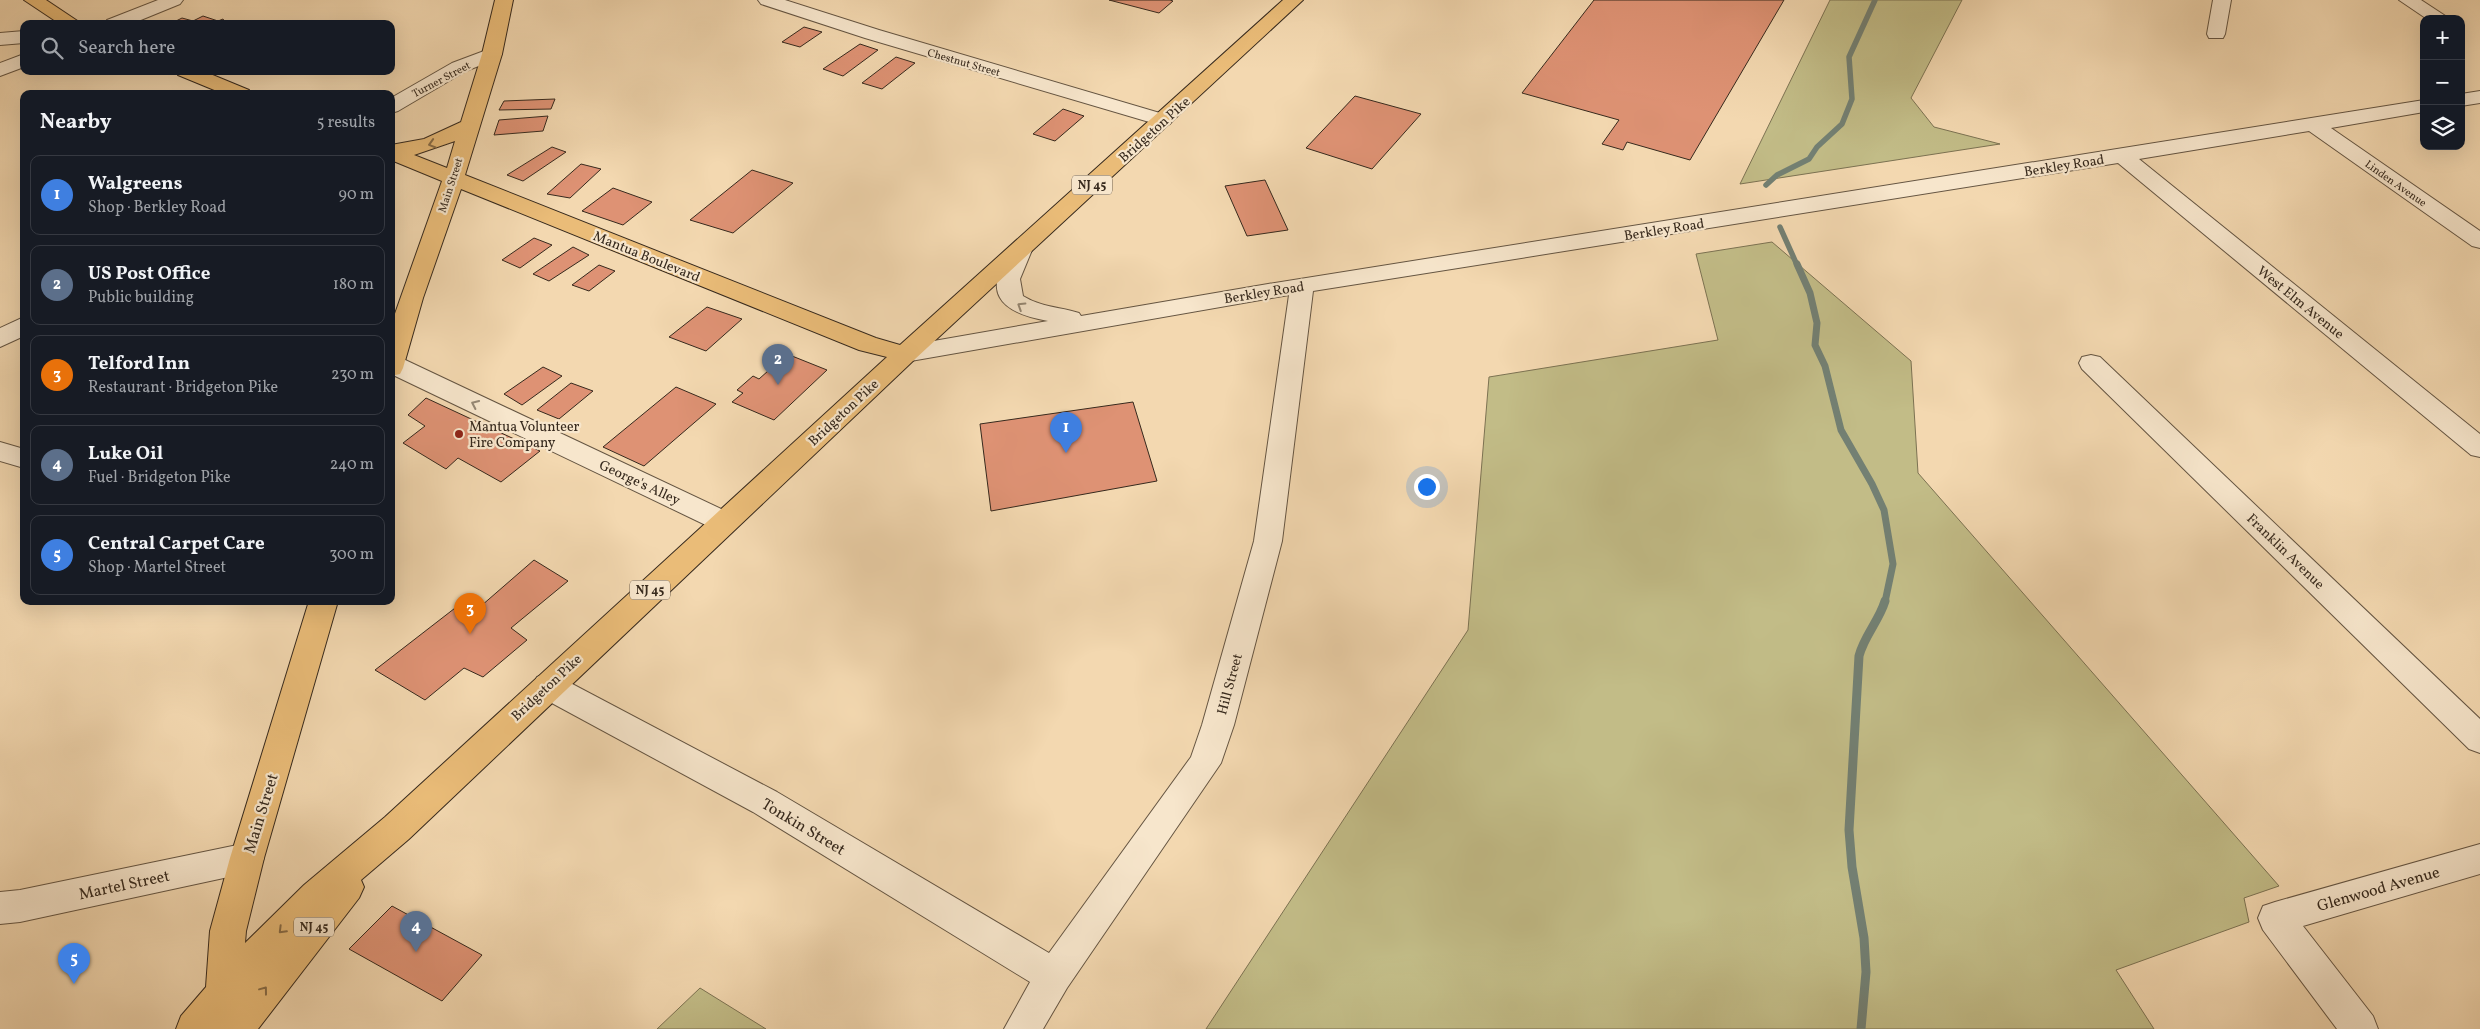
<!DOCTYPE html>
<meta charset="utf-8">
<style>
body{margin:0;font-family:Vollkorn,serif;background:#242831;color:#f1f3f6}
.controls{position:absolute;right:15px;top:15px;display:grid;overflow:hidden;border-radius:10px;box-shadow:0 5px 20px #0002}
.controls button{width:45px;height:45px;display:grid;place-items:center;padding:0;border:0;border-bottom:1px solid #363941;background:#171b24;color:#f1f3f6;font:25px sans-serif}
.you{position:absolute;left:1426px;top:486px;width:18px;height:18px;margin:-12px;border:4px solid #fff;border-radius:50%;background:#1a73e8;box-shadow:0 0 0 8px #1a73e833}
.badge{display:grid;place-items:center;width:32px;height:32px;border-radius:50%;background:#0b8043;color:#fff;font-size:16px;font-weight:700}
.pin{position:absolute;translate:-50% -41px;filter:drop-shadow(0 1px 2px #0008)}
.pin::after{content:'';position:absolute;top:26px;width:18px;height:15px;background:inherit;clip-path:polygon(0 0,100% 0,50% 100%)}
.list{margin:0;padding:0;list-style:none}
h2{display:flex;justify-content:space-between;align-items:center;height:65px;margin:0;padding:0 20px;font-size:21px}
h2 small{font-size:16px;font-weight:400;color:#9ea1a6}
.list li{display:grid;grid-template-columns:32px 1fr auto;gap:15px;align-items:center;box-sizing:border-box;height:80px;margin:0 10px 10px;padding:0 10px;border:1px solid #363941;border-radius:10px}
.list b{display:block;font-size:19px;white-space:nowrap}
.list p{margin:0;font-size:16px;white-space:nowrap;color:#9ea1a6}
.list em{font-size:16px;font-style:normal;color:#9ea1a6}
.icon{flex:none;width:28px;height:28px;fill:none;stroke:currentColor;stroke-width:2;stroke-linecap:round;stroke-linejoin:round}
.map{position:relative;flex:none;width:2480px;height:1029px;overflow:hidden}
.search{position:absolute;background:#171b24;box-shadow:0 5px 20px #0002;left:20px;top:20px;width:375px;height:55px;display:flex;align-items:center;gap:12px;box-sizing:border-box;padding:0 18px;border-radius:10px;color:#9ea1a6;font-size:19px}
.panel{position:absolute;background:#171b24;box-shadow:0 5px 20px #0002;left:20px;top:90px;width:375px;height:515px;border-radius:10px}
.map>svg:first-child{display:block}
.green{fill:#c2bc87;stroke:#7c7252}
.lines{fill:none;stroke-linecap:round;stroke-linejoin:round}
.stream-far2{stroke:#738073;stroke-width:5.5}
.stream-far1{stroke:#738073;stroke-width:7}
.stream{stroke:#738073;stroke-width:9}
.building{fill:#de9274;stroke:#36291d}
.minor-casing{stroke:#655542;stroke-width:2}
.major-casing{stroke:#36291d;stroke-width:2}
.minor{fill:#f7e6cc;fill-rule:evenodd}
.major{fill:#eabc78;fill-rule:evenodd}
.oneway{stroke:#876b46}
.oneway2{stroke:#968874}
.poi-dot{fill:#8f2418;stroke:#f7e6cc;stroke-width:2}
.labels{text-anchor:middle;stroke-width:4.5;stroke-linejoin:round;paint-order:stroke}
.far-street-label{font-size:11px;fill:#36291d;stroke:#f7e6cc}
.shield{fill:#f7e6cc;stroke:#706252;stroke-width:1}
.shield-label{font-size:12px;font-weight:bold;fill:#36291d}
.street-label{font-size:14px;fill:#36291d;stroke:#f7e6cc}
.poi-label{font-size:14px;fill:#36291d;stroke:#f7e6cc;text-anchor:start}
.near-street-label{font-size:16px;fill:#36291d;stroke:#f7e6cc}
</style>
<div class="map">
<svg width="2480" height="1029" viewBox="0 0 2480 1029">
<rect width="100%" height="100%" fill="#f3d8b0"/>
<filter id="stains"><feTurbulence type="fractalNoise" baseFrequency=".004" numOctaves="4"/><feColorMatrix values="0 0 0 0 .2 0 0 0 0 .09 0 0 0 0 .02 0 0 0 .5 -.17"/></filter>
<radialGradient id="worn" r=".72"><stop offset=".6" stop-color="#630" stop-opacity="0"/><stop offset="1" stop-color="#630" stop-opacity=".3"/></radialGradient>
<path class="green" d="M1830 0H1962L1911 98 1934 127 2000 144 1740 184Z
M1772 242 1911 361 1918 473 2279 886 2244 898 2249 922 2116 970 2154 1029H1206L1468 630 1489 377 1718 340 1696 254Z
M700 988 766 1029H657Z"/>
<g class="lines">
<path class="stream-far2" d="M1766 185 1777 175 1809 159 1817 147 1842 124 1852 99 1849 57 1875 0
M1780 227 1797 265"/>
<path class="stream-far1" d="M1797 264 1810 293 1817 323 1815 345 1825 366 1841 430 1872 484 1884 510 1893 564 1885 602"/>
<path class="stream" d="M1861 1029 1866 972 1864 938 1852 867 1849 830 1859 656C1864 636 1879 621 1885 601"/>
</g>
<path class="building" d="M1109 0H1170L1173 1 1159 13Z
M1594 0H1784L1690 160 1627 142 1623 150 1602 144 1619 120 1522 93Z
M203 16 218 21 223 19 225 22 220 24H170L182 18 193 21Z
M804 27 822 32 800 47 782 42Z
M860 44 878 50 843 76 823 69Z
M896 57 915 63 882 89 862 83Z
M1355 96 1421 114 1372 169 1306 148Z
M555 99 551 109 499 110 504 101Z
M1063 109 1084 116 1055 141 1033 134Z
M548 116 543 131 494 135 499 120Z
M552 147 566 152 523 181 507 175Z
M581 164 601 169 570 198 547 194Z
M752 170 793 183 733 233 690 220Z
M1265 180 1288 230 1247 236 1225 186Z
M613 188 652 202 623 225 582 211Z
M534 238 552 245 520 268 502 260Z
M573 247 589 255 549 281 533 274Z
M599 265 615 271 589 291 572 285Z
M707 307 742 319 706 351 669 337Z
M787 354 827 370 774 420 732 402 743 393 737 390 753 376 759 379Z
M543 367 562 376 522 405 504 394Z
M571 383 593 391 559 419 537 410Z
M676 387 716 404 644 466 603 447Z
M426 398 540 451 501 482 458 458 446 469 403 443 425 426 408 415Z
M1133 402 1157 481 991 511 980 424Z
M534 560 568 581 511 628 527 640 483 677 464 668 425 700 375 670 468 598 481 606Z
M392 906 482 955 442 1001 349 949Z"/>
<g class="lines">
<defs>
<path id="minor" d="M158 0H183L180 4 131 24H105L107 20Z
M758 0H785L879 30 1170 116 1173 120 1170 124 1163 126 1156 124 865 38 761 4Z
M2213 0H2231L2225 34 2223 38H2209L2207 34Z
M2399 0H2421L2450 19H2427Z
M24 31V43L0 45V33Z
M492 48 499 50 502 54 499 58 466 71 398 111 391 113V98L452 63Z
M24 54V67L0 76V63Z
M2480 91V103L2461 106V94Z
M2424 100V112L2331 128 2480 231V248L2472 246 2309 131 2139 159 2480 434V457L2471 455 2118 163 1313 291 1282 541 1234 725 1221 763 1067 988 1043 1029H1004L1030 982 753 812 537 695 533 686 537 677 548 673 559 677 777 792 1049 953 1191 757 1202 725 1254 541 1289 295 905 362 896 360 893 354 896 348 905 346 1048 321C998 312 981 292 1013 245L1021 243 1029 245 1032 250 1020 279 1023 296C1041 307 1060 307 1079 313L1081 316 1268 284Z
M24 317V336L0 347V328Z
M2091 355 2100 357 2480 719V753L2469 749 2082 369 2079 363 2082 357Z
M391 356 401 358 734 515 738 522 734 529 724 532 714 529 391 374Z
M0 442 24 449V468L0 461Z
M247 843 259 847 264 858 259 869 247 873 20 922 0 924V892L20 890Z
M2480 844V874L2303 926 2373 1016 2378 1029H2337L2263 930 2258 918 2263 906 2275 902Z"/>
<path id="major" d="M24 0H46L82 24H60Z
M495 0H513L502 54 465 175 876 338 900 345 1283 0H1303L914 360 409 839 361 880 364 887 359 898 258 1029H176L181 1016 206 987 210 931 230 858 309 601H338L264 858 246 931 245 943 304 885 385 817 887 357 859 350 461 189 423 298 403 368 400 374 391 376V325L442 181 391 160V145L424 139 461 122 482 54ZM455 141 447 168 414 155Z
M176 71H203L249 90 252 94H224L178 75Z"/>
</defs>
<use href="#minor" class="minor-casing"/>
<use href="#major" class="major-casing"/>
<use href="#minor" class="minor"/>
<use href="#major" class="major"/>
</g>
<defs><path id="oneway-chevron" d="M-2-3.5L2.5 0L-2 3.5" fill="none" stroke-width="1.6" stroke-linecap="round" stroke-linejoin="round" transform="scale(1.25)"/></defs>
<g class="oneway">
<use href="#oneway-chevron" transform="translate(432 144) rotate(163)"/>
<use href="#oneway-chevron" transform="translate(282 930) rotate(135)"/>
<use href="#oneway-chevron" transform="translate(264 990) rotate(-53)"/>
</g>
<g class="oneway2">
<use href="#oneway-chevron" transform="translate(1021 306) rotate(-148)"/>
<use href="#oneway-chevron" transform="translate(475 404) rotate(-155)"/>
</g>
<circle class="poi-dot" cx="459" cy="434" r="5"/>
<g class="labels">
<g class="far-street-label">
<text transform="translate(964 62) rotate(16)" y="4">Chestnut Street</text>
<text transform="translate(441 79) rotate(-28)" y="4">Turner Street</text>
<text transform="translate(2396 183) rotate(35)" y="4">Linden Avenue</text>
<text transform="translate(450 185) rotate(-72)" y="4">Main Street</text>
</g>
<g class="shield">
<rect x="1072" y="175.5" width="40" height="19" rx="4"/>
<rect x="630" y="580.5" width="40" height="19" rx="4"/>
<rect x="294" y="917.5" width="40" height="19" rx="4"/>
</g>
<g class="shield-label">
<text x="1092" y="189">NJ 45</text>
<text x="650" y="594">NJ 45</text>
<text x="314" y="931">NJ 45</text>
</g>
<g class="street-label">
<text transform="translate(1154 129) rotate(-42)" y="5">Bridgeton Pike</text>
<text transform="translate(2064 165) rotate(-9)" y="5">Berkley Road</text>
<text transform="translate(1664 229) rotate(-9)" y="5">Berkley Road</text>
<text transform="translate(647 256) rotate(22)" y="5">Mantua Boulevard</text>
<text transform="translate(1264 292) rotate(-9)" y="5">Berkley Road</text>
<text transform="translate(2301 302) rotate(39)" y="5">West Elm Avenue</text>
<text transform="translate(843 412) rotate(-43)" y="5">Bridgeton Pike</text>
<text transform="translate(640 482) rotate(25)" y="5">George's Alley</text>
<text transform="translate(2286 551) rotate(44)" y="5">Franklin Avenue</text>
<text transform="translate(1229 684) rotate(-75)" y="5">Hill Street</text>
<text transform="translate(546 687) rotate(-43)" y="5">Bridgeton Pike</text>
</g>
<g class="poi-label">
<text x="469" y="431">Mantua Volunteer<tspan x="469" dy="16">Fire Company</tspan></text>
</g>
<g class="near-street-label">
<text transform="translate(260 813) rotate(-73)" y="6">Main Street</text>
<text transform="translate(804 826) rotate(31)" y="6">Tonkin Street</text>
<text transform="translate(124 884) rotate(-12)" y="6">Martel Street</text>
<text transform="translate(2378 888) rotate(-16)" y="6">Glenwood Avenue</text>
</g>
</g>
<rect width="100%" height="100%" filter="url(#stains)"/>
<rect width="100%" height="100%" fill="url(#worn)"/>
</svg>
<div class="controls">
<button>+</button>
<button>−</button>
<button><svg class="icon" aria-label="layers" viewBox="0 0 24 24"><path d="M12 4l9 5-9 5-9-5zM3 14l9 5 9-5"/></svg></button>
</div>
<div class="you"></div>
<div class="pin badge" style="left:1066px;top:453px;background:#3f7fe0">1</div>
<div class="pin badge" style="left:778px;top:385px;background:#5c6f8a">2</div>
<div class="pin badge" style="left:470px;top:634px;background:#e8710a">3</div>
<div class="pin badge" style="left:416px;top:952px;background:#5c6f8a">4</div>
<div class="pin badge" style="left:74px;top:984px;background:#3f7fe0">5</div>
<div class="search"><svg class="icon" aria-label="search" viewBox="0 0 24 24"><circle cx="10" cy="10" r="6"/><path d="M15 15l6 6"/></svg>Search here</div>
<section class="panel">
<h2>Nearby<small>5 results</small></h2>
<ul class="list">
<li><span class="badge" style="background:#3f7fe0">1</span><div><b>Walgreens</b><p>Shop · Berkley Road</p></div><em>90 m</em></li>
<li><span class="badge" style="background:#5c6f8a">2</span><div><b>US Post Office</b><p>Public building</p></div><em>180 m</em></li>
<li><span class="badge" style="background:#e8710a">3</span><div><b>Telford Inn</b><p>Restaurant · Bridgeton Pike</p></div><em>230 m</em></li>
<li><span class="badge" style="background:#5c6f8a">4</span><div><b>Luke Oil</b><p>Fuel · Bridgeton Pike</p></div><em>240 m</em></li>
<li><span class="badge" style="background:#3f7fe0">5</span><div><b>Central Carpet Care</b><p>Shop · Martel Street</p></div><em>300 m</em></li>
</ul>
</section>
</div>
